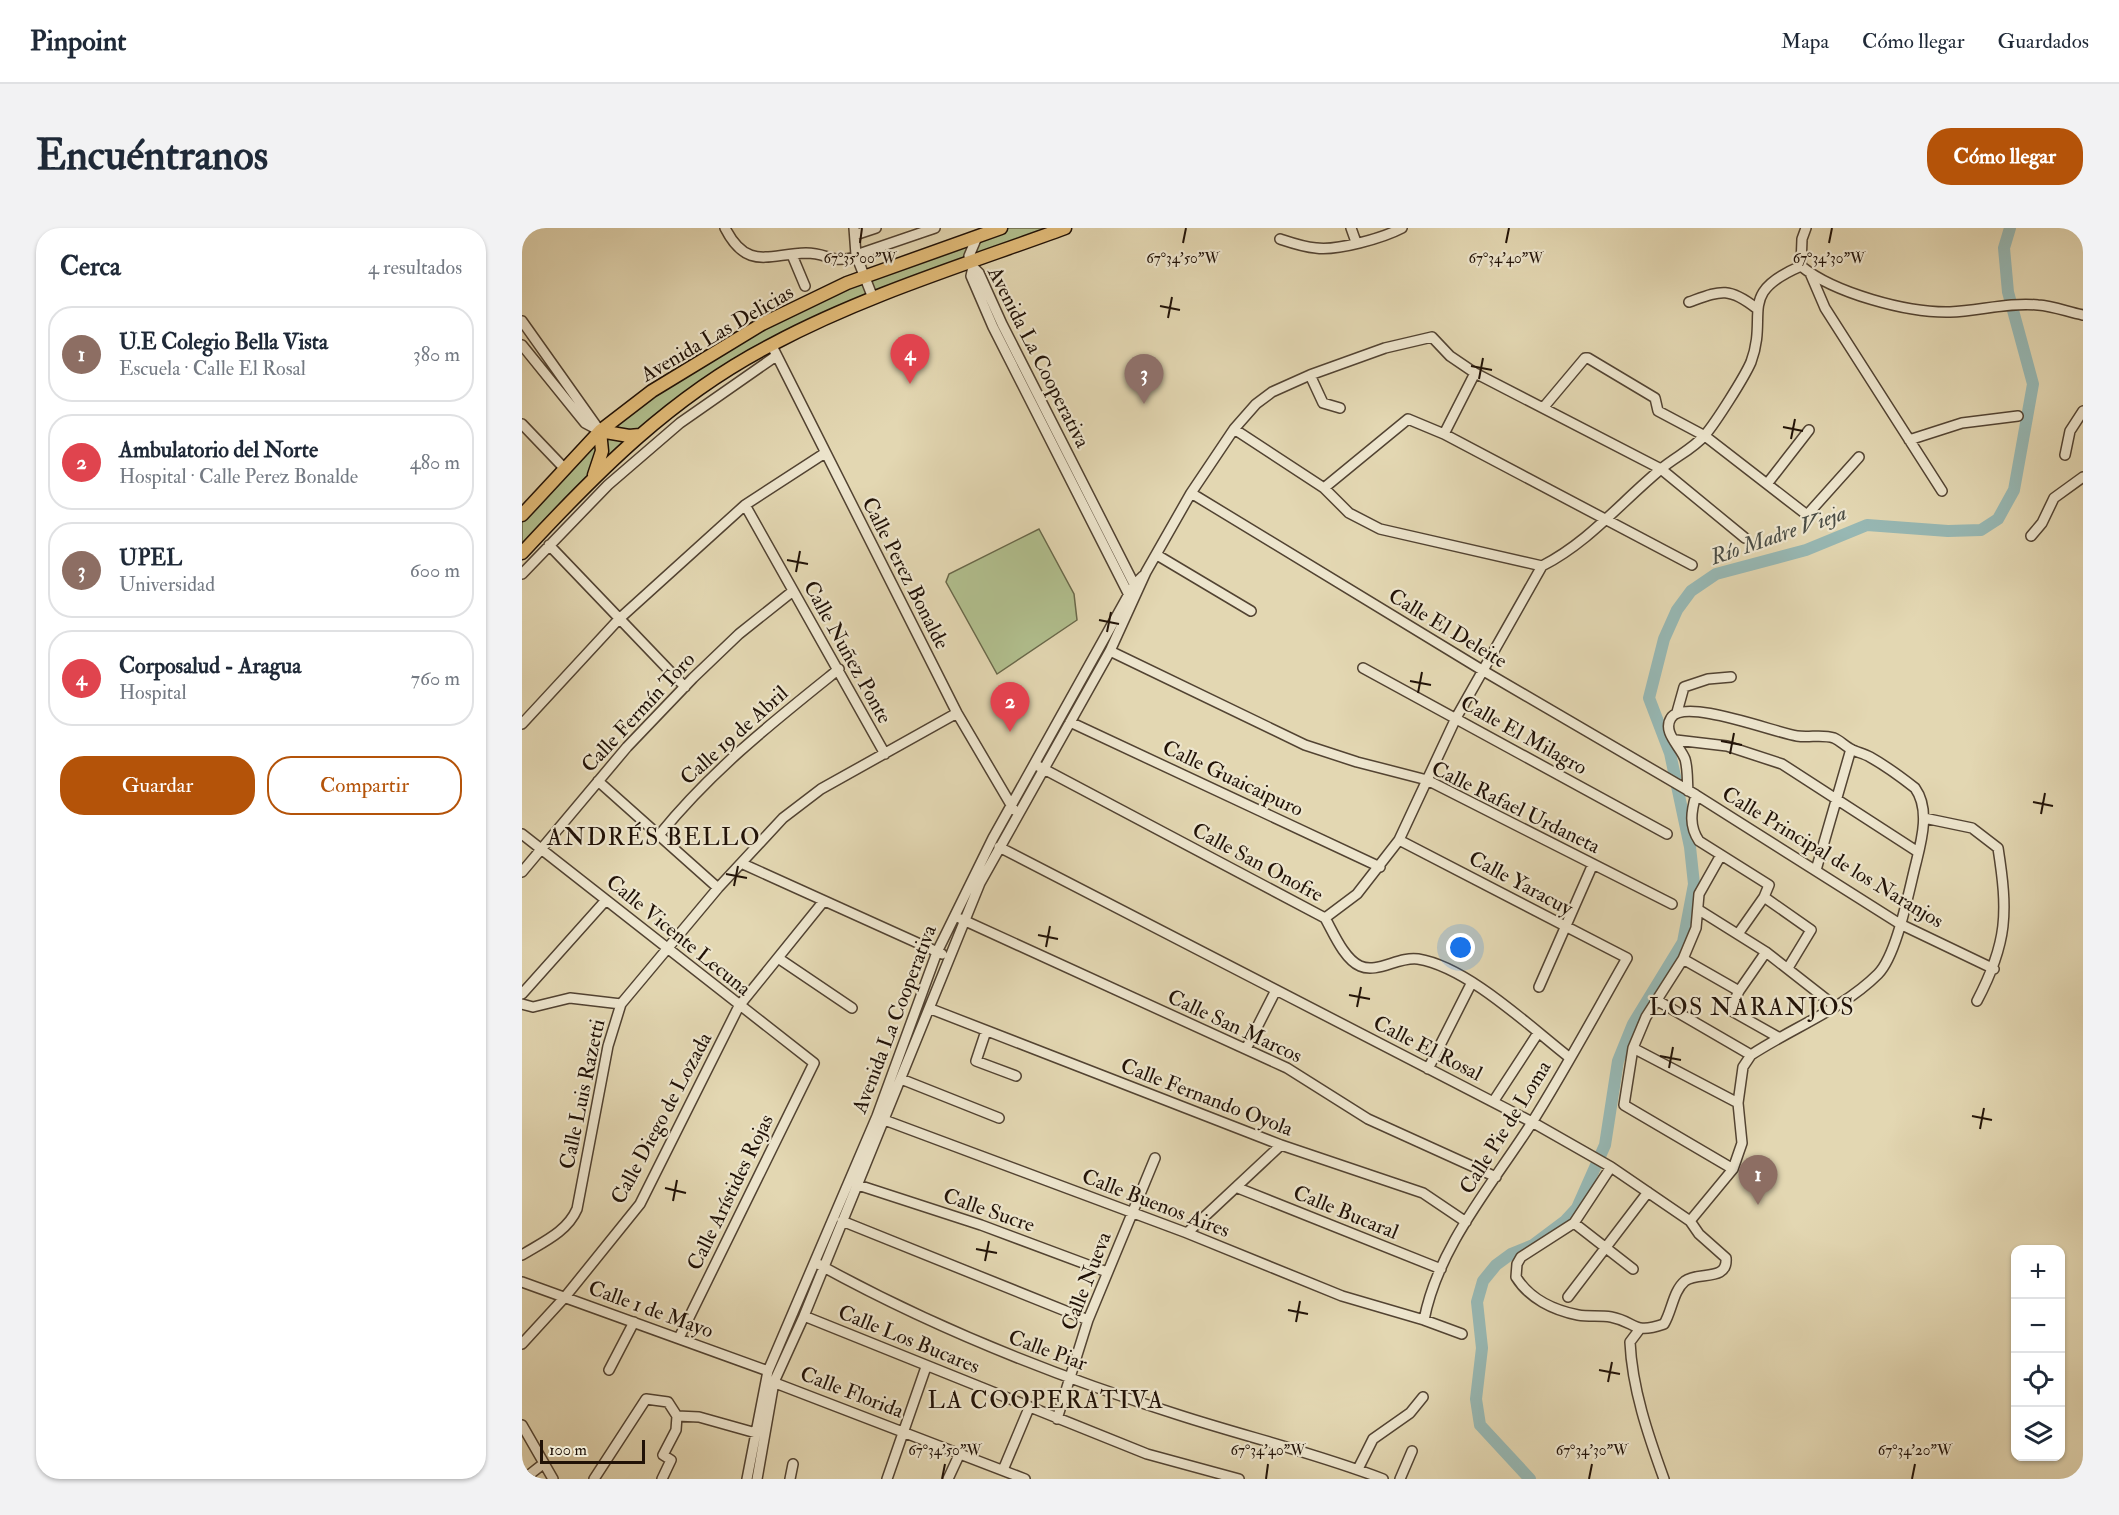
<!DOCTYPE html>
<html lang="es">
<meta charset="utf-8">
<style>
body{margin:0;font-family:"IM FELL Double Pica",serif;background:#f2f2f3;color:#1f2937}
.controls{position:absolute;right:18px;bottom:18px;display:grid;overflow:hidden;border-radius:12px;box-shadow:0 2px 4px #0004}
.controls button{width:54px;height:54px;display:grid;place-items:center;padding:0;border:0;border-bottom:2px solid #e0e1e3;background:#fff;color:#1f2937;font:30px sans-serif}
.scale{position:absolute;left:18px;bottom:15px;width:105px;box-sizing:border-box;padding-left:6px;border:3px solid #211207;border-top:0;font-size:16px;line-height:21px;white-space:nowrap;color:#211207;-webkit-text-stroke:4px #ede5cd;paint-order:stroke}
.you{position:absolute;left:939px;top:720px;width:21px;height:21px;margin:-15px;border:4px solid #fff;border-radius:50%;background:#1a73e8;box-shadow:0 0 0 9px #1a73e833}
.badge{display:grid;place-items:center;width:39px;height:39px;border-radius:50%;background:#b45309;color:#fff;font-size:20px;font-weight:700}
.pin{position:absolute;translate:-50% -50px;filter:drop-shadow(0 2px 3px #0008)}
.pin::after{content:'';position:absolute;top:32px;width:21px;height:18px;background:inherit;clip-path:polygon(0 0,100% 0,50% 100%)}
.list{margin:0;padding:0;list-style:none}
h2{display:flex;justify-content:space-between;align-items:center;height:78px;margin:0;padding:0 24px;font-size:26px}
h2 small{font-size:20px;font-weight:400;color:#747a83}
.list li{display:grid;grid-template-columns:39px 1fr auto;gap:18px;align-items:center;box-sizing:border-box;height:96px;margin:0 12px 12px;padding:0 12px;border:2px solid #e0e1e3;border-radius:24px}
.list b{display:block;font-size:22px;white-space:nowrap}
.list p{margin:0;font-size:20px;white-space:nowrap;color:#747a83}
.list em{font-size:20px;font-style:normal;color:#747a83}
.actions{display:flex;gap:12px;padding:18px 24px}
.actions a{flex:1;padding:14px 0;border:2px solid #b45309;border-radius:24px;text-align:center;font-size:21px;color:#b45309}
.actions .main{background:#b45309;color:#fff}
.icon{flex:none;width:33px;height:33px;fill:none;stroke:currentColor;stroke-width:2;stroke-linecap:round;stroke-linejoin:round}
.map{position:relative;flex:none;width:1561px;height:1251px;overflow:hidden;border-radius:24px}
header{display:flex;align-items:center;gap:36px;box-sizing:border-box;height:84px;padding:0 30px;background:#fff;border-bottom:2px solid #e0e1e3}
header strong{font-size:28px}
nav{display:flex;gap:33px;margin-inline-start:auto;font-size:21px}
.intro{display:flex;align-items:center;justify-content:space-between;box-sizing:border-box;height:144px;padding:0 36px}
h1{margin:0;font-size:42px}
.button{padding:15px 27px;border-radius:24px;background:#b45309;color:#fff;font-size:21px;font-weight:700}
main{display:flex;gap:36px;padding:0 36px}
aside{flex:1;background:#fff;border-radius:24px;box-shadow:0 2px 4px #0004}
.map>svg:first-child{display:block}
.green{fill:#b1bf8e;stroke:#69684a;stroke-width:1.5}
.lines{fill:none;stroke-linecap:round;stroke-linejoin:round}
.river{stroke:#97b8b4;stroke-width:12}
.minor-casing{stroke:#524332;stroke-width:12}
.major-casing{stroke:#211207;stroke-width:15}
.minor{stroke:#ede5cd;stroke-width:9}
.major{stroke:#e2bc79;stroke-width:12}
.ticks{fill:none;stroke:#211207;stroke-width:2}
.labels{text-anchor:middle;stroke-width:4.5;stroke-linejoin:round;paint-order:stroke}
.street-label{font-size:21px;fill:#211207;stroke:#ede5cd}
.water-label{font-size:22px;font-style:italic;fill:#4a4c44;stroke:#ede5cd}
.quarter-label{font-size:24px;letter-spacing:1.5px;fill:#211207;stroke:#ede5cd}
.ticks-label{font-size:15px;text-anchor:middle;fill:#211207;stroke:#ede5cd;stroke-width:4.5;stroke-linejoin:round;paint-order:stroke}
</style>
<header>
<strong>Pinpoint</strong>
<nav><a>Mapa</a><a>Cómo llegar</a><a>Guardados</a></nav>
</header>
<div class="intro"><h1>Encuéntranos</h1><a class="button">Cómo llegar</a></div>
<main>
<aside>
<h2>Cerca<small>4 resultados</small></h2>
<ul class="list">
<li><span class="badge" style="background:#8d6e63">1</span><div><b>U.E Colegio Bella Vista</b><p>Escuela · Calle El Rosal</p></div><em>380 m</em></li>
<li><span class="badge" style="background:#e0444e">2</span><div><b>Ambulatorio del Norte</b><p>Hospital · Calle Perez Bonalde</p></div><em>480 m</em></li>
<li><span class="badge" style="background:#8d6e63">3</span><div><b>UPEL</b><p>Universidad</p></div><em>600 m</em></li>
<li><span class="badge" style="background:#e0444e">4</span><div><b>Corposalud - Aragua</b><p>Hospital</p></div><em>760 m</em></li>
</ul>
<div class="actions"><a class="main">Guardar</a><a>Compartir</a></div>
</aside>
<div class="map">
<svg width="1561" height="1251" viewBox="0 0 1561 1251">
<rect width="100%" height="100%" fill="#e3d7b2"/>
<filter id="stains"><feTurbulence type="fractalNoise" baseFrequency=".00333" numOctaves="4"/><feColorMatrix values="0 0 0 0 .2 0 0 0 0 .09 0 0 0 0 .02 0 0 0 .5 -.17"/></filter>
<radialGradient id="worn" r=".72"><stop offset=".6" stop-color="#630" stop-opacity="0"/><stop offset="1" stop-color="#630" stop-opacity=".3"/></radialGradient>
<path class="green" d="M479 0H543L249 116 118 207 0 325V287L130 163 325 55Z
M517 301 552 366 555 392 475 446 424 354 427 346Z"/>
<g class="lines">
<path class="river" d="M1008 1251 958 1197 954 1171 960 1120 955 1074 961 1053 974 1037 989 1026 1011 1017 1043 993 1055 980 1083 917 1096 833 1111 796 1161 714 1172 656 1168 619 1148 525 1127 470 1142 411 1155 382 1169 363 1194 346 1284 322 1345 297 1426 303 1459 302 1476 291 1492 262 1511 156 1486 64 1482 20 1488 0"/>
<defs>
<path id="minor" d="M203 0C225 43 246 26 284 25 307 25 307 36 334 29
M332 0 334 27 351 70
M829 0 834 14
M1284 0 1280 11 1279 38C1312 65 1385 85 1428 84 1457 83 1487 74 1516 77 1531 78 1546 84 1561 87
M333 7 354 0
M758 11C770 15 781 19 794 20 815 23 861 10 880 0
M270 27 283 58
M334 27 413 0
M450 38 447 28 455 9
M1288 45 1303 80 1420 263
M1167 74C1198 63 1206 58 1234 80
M0 93 78 203
M249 116 435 485 492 582
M0 117 63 195 78 203
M788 147 801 175 818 180
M1021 180 1063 130H1066L1133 170 1136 183 1183 208 1285 287 1337 229
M0 196 43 241
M712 201 802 260 827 285 858 301 1020 338
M922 206 953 145
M1387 212 1440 195 1496 188
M1543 227 1548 203 1561 183
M1245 256 1287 202
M802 260 886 191 922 206 1170 337
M669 265 960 442 1174 567 1378 696 1472 741
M223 277 363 526
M1509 308 1520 295 1532 270 1561 249
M27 317 163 459
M635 327 729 383
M0 346 86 257 158 195 254 128
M609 371 471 99 449 48 451 39 457 45 480 96 614 360
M588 423 783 517 835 534 905 552 1150 676
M841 440 1145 606
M1155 484 1162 459 1186 451 1209 449
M548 494 858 639
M0 496 97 391 223 277 303 225
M1154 512 1205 518 1260 536 1396 624
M516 538 803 690C811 704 822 731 838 738 855 746 877 728 896 731 946 739 1008 799 1048 830
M76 553 196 660
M1166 563C1165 552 1166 541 1163 531 1158 518 1140 504 1149 490 1162 469 1254 505 1275 508 1287 510 1300 506 1312 510 1317 512 1322 517 1327 520 1333 524 1341 525 1348 529 1364 538 1379 549 1393 560 1408 581 1400 611 1394 635 1387 662 1375 727 1356 746 1321 781 1270 800 1229 827L1221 839 1216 875 1220 915 1211 941 1168 993
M1174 567C1169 584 1167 598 1177 613L1247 657 1242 669 1216 706
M1402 590 1450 600 1476 620C1486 684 1486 714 1455 773
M0 606 292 835 157 1110
M138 606C192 540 251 494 317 441
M877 612 1105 730C1073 786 1043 842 1009 896 970 957 916 1019 902 1092
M477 619 1010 894 1089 939 1168 993 1177 1006 1204 1030C1206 1054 1176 1043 1163 1053 1151 1063 1150 1083 1142 1096 1110 1107 1115 1094 1089 1089 1078 1087 1067 1089 1056 1087 1031 1082 1007 1070 994 1049L995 1036 999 1029 1052 995 1089 939
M1199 627 1177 666 1174 700 1161 731 1124 789 1111 820 1102 877 1211 941
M221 636 420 726
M1294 642 1329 521
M0 644 105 519 171 450 217 406 271 363
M1242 669 1289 702 1266 740
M1177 682 1244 724 1313 778
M803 690 835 666 877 612 934 490 1020 338C1067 314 1099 274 1139 241 1153 229 1171 221 1183 207 1194 194 1222 150 1229 134 1247 85 1214 66 1279 38
M439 691 765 840 846 891 974 949
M256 730 330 780
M1161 731 1217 763 1208 782 1256 809
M1017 759 1071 636
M1217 763 1244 724
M0 766 84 672
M1136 773 1229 827
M0 776 11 779 48 770 99 776
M409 781 759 917 901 965 944 994
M464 803 454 833 494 848
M1111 820 1216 875
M724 821 754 762
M906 841 950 754
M379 851 477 890
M971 874 1016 805
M357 890 665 1005 820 1068 902 1092 940 1106
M336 957 459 997 585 1044
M716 960 919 1041
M320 993 566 1092
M1052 995 1111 1041
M665 1005 759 917
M0 1027C21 1014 45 1004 55 981L86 818 99 776 196 660 261 590 299 561 435 485
M296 1036C410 1099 533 1148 657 1187 725 1209 794 1225 861 1251
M0 1054 246 1143
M1046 1069 1126 964
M282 1088 625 1226 717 1251
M1117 1102 1108 1114C1110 1160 1126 1207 1142 1251
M0 1116 43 1069 118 976 217 778 301 674
M87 1142 112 1094
M248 1153 503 1251
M155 1188 177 1189 234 1205
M535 1191 566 1092 633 930
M0 1197 31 1251
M836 1241 851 1211 888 1185 901 1169
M481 1242 507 1180
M2 1251 21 1236
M72 1251 124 1171 146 1174 155 1188 154 1202 141 1227 149 1232 140 1251
M225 1251 246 1143 355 888 415 724 471 610 612 357 621 348
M235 1251 252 1154 282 1088 458 655 588 423 624 344 669 265 712 201 734 176 750 164 788 147 863 120 910 109 928 128 953 145 1139 241 1223 310
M268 1251 271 1236
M365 1251 404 1139
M426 1251 438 1225
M878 1251 890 1223"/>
<path id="major" d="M72 247 80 223 78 203 107 208 118 207
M0 287 78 203 130 163 240 96 325 55 479 0
M0 325C75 244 151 167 251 116 343 67 445 36 543 0"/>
</defs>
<use href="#minor" class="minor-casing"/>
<use href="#major" class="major-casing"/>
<use href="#minor" class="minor"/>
<use href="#major" class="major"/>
</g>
<path class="ticks" d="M338 15 340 0M661 15 664 0M984 15 987 0M1307 15 1310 0M638 78 658 82M646 90 650 69M949 138 970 142M957 151 961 130M1261 199 1281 203M1269 211 1273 191M265 332 286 336M274 344 278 323M577 392 597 396M585 404 589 384M888 453 909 457M896 465 900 444M1199 513 1220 517M1208 526 1212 505M1511 574 1531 578M1519 586 1523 565M204 646 225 650M212 658 216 638M516 707 536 711M524 719 528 698M827 767 848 771M835 779 839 759M1138 828 1159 832M1147 840 1151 819M1450 888 1470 892M1458 901 1462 880M143 960 164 965M151 973 155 952M454 1021 475 1025M463 1033 467 1013M766 1082 786 1086M774 1094 778 1073M1077 1142 1098 1146M1086 1154 1090 1134M420 1251 423 1236M744 1251 746 1236M1067 1251 1070 1236M1390 1251 1393 1236"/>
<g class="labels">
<g class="street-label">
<text transform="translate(195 105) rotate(-30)" y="7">Avenida Las Delicias</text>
<text transform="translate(517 129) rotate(63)" y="7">Avenida La Cooperativa</text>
<text transform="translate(384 345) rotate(63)" y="7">Calle Perez Bonalde</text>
<text transform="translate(926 400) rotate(31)" y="7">Calle El Deleite</text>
<text transform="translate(326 424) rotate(61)" y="7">Calle Nuñez Ponte</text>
<text transform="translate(116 484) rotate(-47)" y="7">Calle Fermín Toro</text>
<text transform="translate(212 507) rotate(-42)" y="7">Calle 19 de Abril</text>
<text transform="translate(1002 507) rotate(29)" y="7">Calle El Milagro</text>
<text transform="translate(711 550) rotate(25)" y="7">Calle Guaicaipuro</text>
<text transform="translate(994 579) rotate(26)" y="7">Calle Rafael Urdaneta</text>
<text transform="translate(1311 629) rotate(31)" y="7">Calle Principal de los Naranjos</text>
<text transform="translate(736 634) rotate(28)" y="7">Calle San Onofre</text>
<text transform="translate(999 655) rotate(28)" y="7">Calle Yaracuy</text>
<text transform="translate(157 707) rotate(39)" y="7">Calle Vicente Lecuna</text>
<text transform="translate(372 791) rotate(-69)" y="7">Avenida La Cooperativa</text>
<text transform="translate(713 798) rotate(25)" y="7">Calle San Marcos</text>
<text transform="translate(906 820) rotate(27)" y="7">Calle El Rosal</text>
<text transform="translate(60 866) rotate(-78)" y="7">Calle Luis Razetti</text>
<text transform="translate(685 869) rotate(21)" y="7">Calle Fernando Oyola</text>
<text transform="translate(139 890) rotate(-62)" y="7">Calle Diego de Lozada</text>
<text transform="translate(983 899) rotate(-58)" y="7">Calle Pie de Loma</text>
<text transform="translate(208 964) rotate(-64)" y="7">Calle Arístides Rojas</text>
<text transform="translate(634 975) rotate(21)" y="7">Calle Buenos Aires</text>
<text transform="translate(467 982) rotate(19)" y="7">Calle Sucre</text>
<text transform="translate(824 984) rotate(22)" y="7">Calle Bucaral</text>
<text transform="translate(564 1053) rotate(-69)" y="7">Calle Nueva</text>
<text transform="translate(129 1081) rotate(20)" y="7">Calle 1 de Mayo</text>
<text transform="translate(387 1111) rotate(22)" y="7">Calle Los Bucares</text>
<text transform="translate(526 1122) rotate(20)" y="7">Calle Piar</text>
<text transform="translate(330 1164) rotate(21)" y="7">Calle Florida</text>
</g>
<g class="water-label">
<text transform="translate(1256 306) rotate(-19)" y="8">Río Madre Vieja</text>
</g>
<g class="quarter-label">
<text x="132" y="617">ANDRÉS BELLO</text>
<text x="1230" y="787">LOS NARANJOS</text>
<text x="524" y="1180">LA COOPERATIVA</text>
</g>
</g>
<g class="ticks-label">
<text x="338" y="35">67°35'00"W</text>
<text x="661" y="35">67°34'50"W</text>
<text x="984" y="35">67°34'40"W</text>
<text x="1307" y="35">67°34'30"W</text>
<text x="423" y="1227">67°34'50"W</text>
<text x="746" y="1227">67°34'40"W</text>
<text x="1070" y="1227">67°34'30"W</text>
<text x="1393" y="1227">67°34'20"W</text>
</g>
<rect width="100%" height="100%" filter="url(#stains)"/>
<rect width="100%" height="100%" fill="url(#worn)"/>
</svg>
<div class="controls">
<button>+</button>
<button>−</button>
<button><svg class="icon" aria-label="locate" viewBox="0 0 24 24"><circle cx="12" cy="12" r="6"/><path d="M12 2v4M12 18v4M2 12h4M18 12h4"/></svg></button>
<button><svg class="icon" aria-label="layers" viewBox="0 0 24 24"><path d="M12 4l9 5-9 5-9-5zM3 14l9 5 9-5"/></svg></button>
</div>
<div class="scale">100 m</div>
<div class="you"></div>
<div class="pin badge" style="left:1236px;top:977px;background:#8d6e63">1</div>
<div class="pin badge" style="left:488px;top:504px;background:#e0444e">2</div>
<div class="pin badge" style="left:622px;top:176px;background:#8d6e63">3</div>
<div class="pin badge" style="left:388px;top:156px;background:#e0444e">4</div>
</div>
</main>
